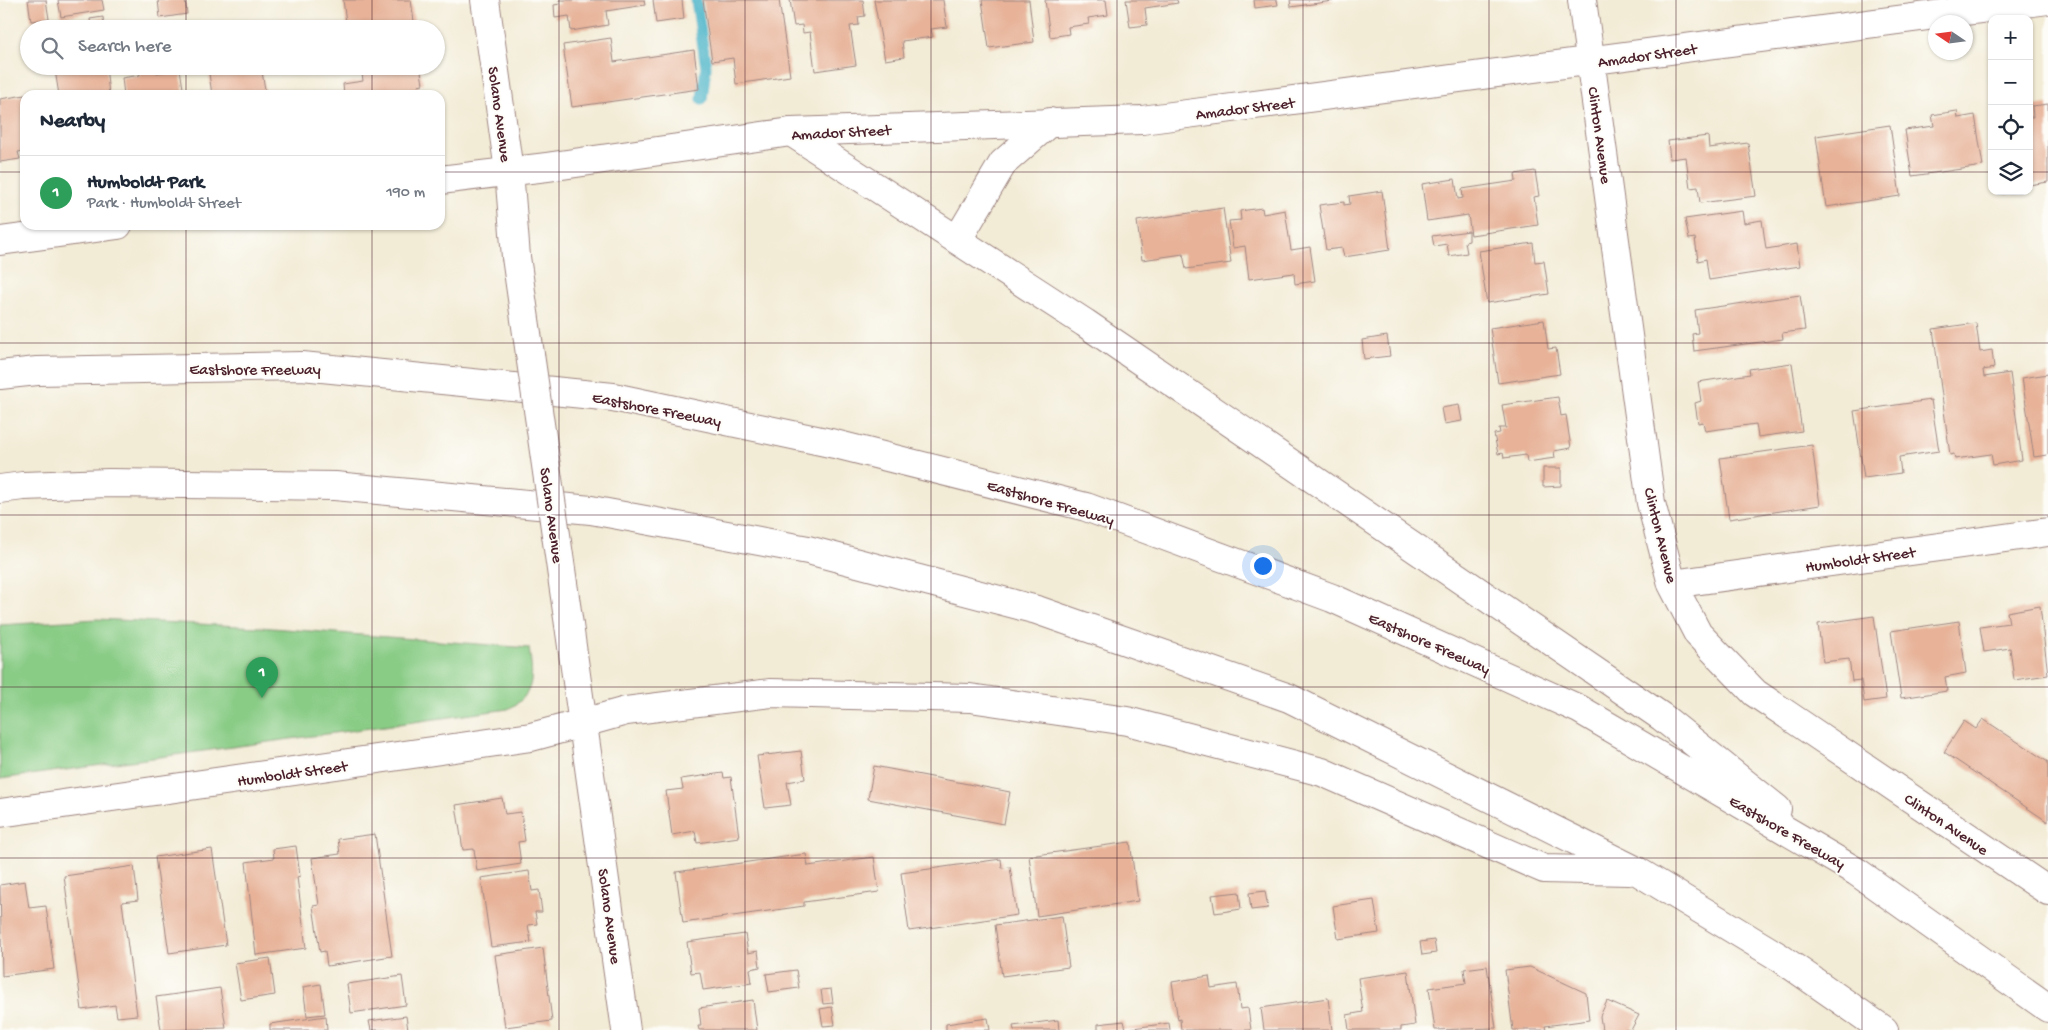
<!DOCTYPE html>
<meta charset="utf-8">
<style>
body{margin:0;font-family:"Gochi Hand",sans-serif;background:#f6f6f7;color:#1f2937}
.controls{position:absolute;right:15px;top:15px;display:grid;overflow:hidden;border-radius:10px;box-shadow:0 1px 4px #0004}
.controls button{width:45px;height:45px;display:grid;place-items:center;padding:0;border:0;border-bottom:1px solid #e0e1e3;background:#fff;color:#1f2937;font:25px sans-serif}
.compass{position:absolute;left:1928px;top:15px;width:45px;height:45px;border-radius:50%;background:#fff;box-shadow:0 1px 4px #0004;rotate:283deg}
.you{position:absolute;left:1262px;top:565px;width:18px;height:18px;margin:-12px;border:4px solid #fff;border-radius:50%;background:#1a73e8;box-shadow:0 0 0 8px #1a73e833}
.badge{display:grid;place-items:center;width:32px;height:32px;border-radius:50%;background:#111827;color:#fff;font-size:16px;font-weight:700}
.pin{position:absolute;translate:-50% -41px;filter:drop-shadow(0 1px 2px #0008)}
.pin::after{content:'';position:absolute;top:26px;width:18px;height:15px;background:inherit;clip-path:polygon(0 0,100% 0,50% 100%)}
.list{margin:0;padding:0;list-style:none}
h2{display:flex;justify-content:space-between;align-items:center;height:65px;margin:0;padding:0 20px;font-size:21px}
h2 small{font-size:16px;font-weight:400;color:#747a83}
.list li{display:grid;grid-template-columns:32px 1fr auto;gap:15px;align-items:center;box-sizing:border-box;height:75px;padding:0 20px;border-top:1px solid #e0e1e3}
.list b{display:block;font-size:19px;white-space:nowrap}
.list p{margin:0;font-size:16px;white-space:nowrap;color:#747a83}
.list em{font-size:16px;font-style:normal;color:#747a83}
.icon{flex:none;width:28px;height:28px;fill:none;stroke:currentColor;stroke-width:2;stroke-linecap:round;stroke-linejoin:round}
.map{position:relative;flex:none;width:2048px;height:1030px;overflow:hidden}
.search{position:absolute;background:#fff;box-shadow:0 1px 4px #0004;left:20px;top:20px;width:425px;height:55px;display:flex;align-items:center;gap:12px;box-sizing:border-box;padding:0 18px;border-radius:28px;color:#747a83;font-size:19px}
.panel{position:absolute;background:#fff;box-shadow:0 1px 4px #0004;left:20px;top:90px;width:425px;height:140px;border-radius:15px}
.map>svg:first-child{display:block}
.green{fill:#88cc85;stroke:#697658}
.lines{fill:none;stroke-linecap:round;stroke-linejoin:round}
.stream{stroke:#4ab3c8;stroke-width:11}
.building{fill:#e7b298}
.minor-casing{stroke:#9e8580;stroke-width:30}
.highway-casing{stroke:#9e8580;stroke-width:30}
.minor{stroke:#fff;stroke-width:28}
.highway{stroke:#fff;stroke-width:28}
.minor-bridge-casing{stroke:#9e8580;stroke-width:30;stroke-linecap:butt}
.minor-bridge{stroke:#fff;stroke-width:28}
.grid{fill:none;stroke:#4a1f2b;stroke-width:1;stroke-opacity:0.55}
.labels{text-anchor:middle;stroke-width:4;stroke-linejoin:round;paint-order:stroke}
.street-label{font-size:16px;fill:#4a1f2b;stroke:#fdfcf7}
</style>
<div class="map">
<svg width="2048" height="1030" viewBox="0 0 2048 1030">
<rect width="100%" height="100%" fill="#fdfcf7"/>
<filter id="ink" filterUnits="userSpaceOnUse"><feTurbulence type="fractalNoise" baseFrequency=".02" numOctaves="2"/><feDisplacementMap in="SourceGraphic" scale="10" xChannelSelector="R" yChannelSelector="G"/><feConvolveMatrix kernelMatrix="1 2 1 2 8 2 1 2 1" color-interpolation-filters="sRGB"/></filter>
<filter id="wash" filterUnits="userSpaceOnUse"><feTurbulence type="fractalNoise" baseFrequency=".0096" numOctaves="4" result="noise"/><feDisplacementMap in="SourceGraphic" scale="20" xChannelSelector="R" yChannelSelector="G"/><feGaussianBlur stdDeviation="1.12" result="paint"/><feColorMatrix in="noise" values="0 0 0 0 0 0 0 0 0 0 0 0 0 0 0 0 0 1.4 0 .05"/><feComposite in="paint" operator="in"/></filter>
<g filter="url(#wash)">
<rect width="100%" height="100%" fill="#f2ebd5"/>
<path class="green" d="M97 619 259 627 529 648C533 675 536 695 508 709L0 779V625Z"/>
<g class="lines">
<path class="stream" d="M696 0 706 67 702 99"/>
</g>
<g id="blocks">
<path class="building" d="M28 0H46L49 19 31 21Z
M58 0H102L104 10 61 17Z
M158 0H185L187 14 160 18Z
M343 0H411L415 29H347Z
M559 0H644L645 5 606 11 608 25 571 31 569 16 555 18 554 5 560 4Z
M653 0H682L684 19 656 23Z
M703 0H779L790 76 736 84 733 58 712 61Z
M790 0H863L865 16 858 17 859 25 850 26 856 65 815 71 810 32 803 33 802 25 794 26Z
M874 0H943L947 27 931 29 933 37 902 41 904 57 885 60Z
M982 0H1029L1034 42 989 48Z
M1045 0H1106L1108 15 1088 18 1089 24 1068 27 1069 34 1050 37Z
M1126 0H1177L1178 3 1145 8 1147 25 1130 27Z
M1254 0H1277L1278 5 1255 8Z
M1290 0H1333V1L1291 7Z
M103 17 104 28 91 29 90 19Z
M611 38 614 62 694 50 699 89 572 107 563 45Z
M79 66H106L109 95H59L55 70Z
M138 66H156L157 73 180 69 184 95H124L122 78 140 75Z
M208 66H261L266 95H212Z
M411 66H420L423 84 418 85 420 95H344L343 84 363 81 362 73Z
M25 95V151L18 152 20 159 0 162V99Z
M2048 104V182L2029 185V117H2033L2032 106Z
M1957 111 1958 118 1975 115 1983 166 1912 176 1905 130 1934 126 1932 115Z
M1890 125 1900 196 1826 207 1816 136Z
M1708 136 1709 148 1748 143 1756 196 1700 203 1698 187 1690 188 1686 157 1670 159 1668 141Z
M1535 171 1539 196 1534 197 1538 225 1471 235 1468 215 1427 221 1422 184 1455 179 1458 199 1463 198 1462 189 1516 181 1515 174Z
M1382 191 1390 250 1344 257 1342 248 1326 250 1319 205 1344 202V205L1350 204 1349 196Z
M2001 191H2016V192L2002 194Z
M1223 208 1231 263 1186 269 1183 254 1142 260 1137 221Z
M1262 208 1263 214 1285 210 1291 250 1310 247 1315 281 1295 284 1294 273 1249 279 1245 246 1233 248 1229 221 1241 220 1240 211Z
M1742 211 1744 223 1762 220 1766 249 1797 244 1800 266 1709 280 1706 259 1698 261 1695 238 1689 239 1685 219Z
M1469 231V241L1465 242 1467 253 1449 256 1447 244 1434 246 1432 236Z
M1533 243 1535 262 1544 261 1549 294 1487 303 1479 251Z
M1800 295 1805 330 1782 333 1783 339 1694 351 1692 334 1698 333 1695 310Z
M1544 320 1548 349 1556 348 1560 374 1498 383 1490 328Z
M1976 323 1980 352 1992 350 1994 368 1983 370 1984 377 2010 373 2022 460 1993 465 1991 454 1955 459 1954 454 1950 455 1933 329Z
M1387 336 1390 356 1364 359 1362 340Z
M1792 363 1802 431 1758 437 1756 424 1705 431 1703 422 1698 423 1695 403 1701 401 1698 382 1750 374 1749 369Z
M2048 374V455L2034 457 2022 378Z
M1558 397 1561 416 1566 415 1571 448 1554 451 1555 458 1527 462 1526 455 1504 458 1503 453 1498 454 1494 434 1500 433 1499 428H1506L1502 405Z
M1931 400 1939 451 1899 457 1901 473 1864 478 1854 411Z
M1459 405 1462 421 1444 424 1441 408Z
M1812 445 1820 505 1729 519 1720 458Z
M1543 468H1561V486L1543 487Z
M2040 606 2048 675 2014 680 2010 648 1984 652 1980 627 2009 623 2007 612Z
M1874 616 1886 699 1864 702 1861 680 1852 681 1849 659 1823 662 1818 624Z
M1959 621 1966 673 1945 677 1947 691 1901 698 1891 631Z
M1983 719 2048 762V822L1944 752 1964 721 1976 729Z
M801 751 805 779 787 782 791 805 765 808 757 756Z
M874 766 1010 792 1004 824 868 799Z
M723 773 724 778 731 777 739 837 697 843 695 831 672 835 666 791 683 789 681 779Z
M502 798 505 814 521 812 525 841 518 842 521 864 477 871 474 849 463 850 456 805Z
M375 834 392 956 327 966 325 951 320 952 313 906 319 905 312 858 340 854 338 839Z
M1130 842 1138 901 1037 916 1029 856Z
M296 846 300 876 297 877 306 948 256 955 246 862 274 858 273 849Z
M212 849 226 945 169 953 155 857Z
M806 854 808 866 874 857 879 892 804 902V906L683 923 676 872Z
M1001 859 1002 868 1010 867 1017 915 909 931 901 873Z
M134 866 138 900 122 902 137 1015 117 1017 115 1005 82 1010 64 876Z
M529 871 532 891 539 890 542 912H535L537 924 528 925 531 942 491 947 481 878Z
M25 881 29 908 46 906 54 969 2 976 0 885Z
M1265 891 1268 908 1251 910 1249 893Z
M1239 892 1241 909 1215 913 1212 895Z
M1374 900 1379 933 1338 939 1333 906Z
M1062 916 1069 967 1002 976 995 925Z
M745 934 748 953 758 951 760 967 750 969 752 983 703 990 700 972 691 973 687 942Z
M1434 940 1436 953 1422 955 1420 942Z
M543 948 552 1021 505 1027 495 955Z
M270 958 275 995 241 1000 235 963Z
M1487 966 1496 1028 1435 1030 1429 988 1466 983 1464 969Z
M1530 967 1586 993 1589 1020 1545 1026 1546 1030H1513L1505 970Z
M796 970 799 988 769 992 766 974Z
M1408 971 1415 1025 1401 1027V1030H1349L1347 1015 1363 1012 1358 978Z
M402 976 406 1005 351 1013 347 984Z
M1209 976 1211 988 1237 984 1240 1009 1248 1008 1251 1030H1181L1180 1019 1178 1020 1172 982Z
M321 984 325 1014 307 1016 303 987Z
M220 988 226 1028 161 1030 156 997Z
M831 989 833 1003 823 1004 821 990Z
M1328 998 1332 1030H1264L1261 1008Z
M753 1000 757 1030H699L698 1026H701L699 1008Z
M1607 1001 1639 1015 1631 1030H1602L1600 1016Z
M832 1007 835 1025 823 1026 820 1009Z
M326 1016 327 1030H270V1024Z
M406 1016 408 1030H371L369 1021Z
M988 1018 990 1030H946V1024Z
M1058 1020 1059 1030H1014L1013 1026Z
M1124 1021 1126 1029 1169 1023 1170 1030H1098V1024Z"/>
</g>
</g>
<g filter="url(#ink)">
<use href="#blocks" fill-opacity="0" stroke="#9e8580" stroke-width="1"/>
<g class="lines">
<defs>
<path id="minor" d="M485 0 509 171 516 257
M1582 0 1651 503 1672 584 1698 634 1755 693 2048 891
M440 180 547 167 791 132 1142 120 2048 0
M0 241 118 225
M1672 584 2048 532
M569 625 626 1030
M0 813 531 737 583 723"/>
<path id="highway" d="M791 132 1085 323 1662 717 1777 809
M958 239 1003 163 1050 122
M0 375 37 371 302 366 613 397 835 444 1086 507 1332 598 1579 709 1857 872 2048 1008
M0 489 23 486 109 483 335 486 591 510 808 550 1037 610 1289 698 1637 871 1779 957 1884 1030
M583 723 626 711 771 693 970 698 1127 721 1322 772 1544 869 1628 871"/>
</defs>
<use href="#minor" class="minor-casing"/>
<use href="#highway" class="highway-casing"/>
<use href="#minor" class="minor"/>
<use href="#highway" class="highway"/>
<defs>
<path id="minor-bridge" d="M516 257 569 625"/>
</defs>
<use href="#minor-bridge" class="minor-bridge-casing"/>
<use href="#minor-bridge" class="minor-bridge"/>
</g>
</g>
<path class="grid" d="M186 0V29M372 0V29M559 0V1030M745 0V1030M931 0V1030M1117 0V1030M1303 0V1030M1489 0V1030M1676 0V1030M1862 0V1030M186 66V95M372 66V95M0 172H25M440 172H1992M2029 172H2048M186 225V1030M372 225V1030M0 343H2048M0 515H2048M0 687H2048M0 858H2048"/>
<g class="labels">
<g class="street-label">
<text transform="translate(1647 54) rotate(-8)" y="6">Amador Street</text>
<text transform="translate(1245 107) rotate(-7)" y="6">Amador Street</text>
<text transform="translate(501 114) rotate(82)" y="6">Solano Avenue</text>
<text transform="translate(841 131) rotate(-3)" y="6">Amador Street</text>
<text transform="translate(1601 135) rotate(82)" y="6">Clinton Avenue</text>
<text x="255" y="374">Eastshore Freeway</text>
<text transform="translate(657 408) rotate(11)" y="6">Eastshore Freeway</text>
<text transform="translate(1051 501) rotate(16)" y="6">Eastshore Freeway</text>
<text transform="translate(553 515) rotate(82)" y="6">Solano Avenue</text>
<text transform="translate(1662 535) rotate(76)" y="6">Clinton Avenue</text>
<text transform="translate(1860 558) rotate(-8)" y="6">Humboldt Street</text>
<text transform="translate(1430 642) rotate(24)" y="6">Eastshore Freeway</text>
<text transform="translate(292 772) rotate(-8)" y="6">Humboldt Street</text>
<text transform="translate(1947 823) rotate(34)" y="6">Clinton Avenue</text>
<text transform="translate(1788 831) rotate(30)" y="6">Eastshore Freeway</text>
<text transform="translate(611 916) rotate(82)" y="6">Solano Avenue</text>
</g>
</g>
</svg>
<div class="controls">
<button>+</button>
<button>−</button>
<button><svg class="icon" aria-label="locate" viewBox="0 0 24 24"><circle cx="12" cy="12" r="6"/><path d="M12 2v4M12 18v4M2 12h4M18 12h4"/></svg></button>
<button><svg class="icon" aria-label="layers" viewBox="0 0 24 24"><path d="M12 4l9 5-9 5-9-5zM3 14l9 5 9-5"/></svg></button>
</div>
<svg class="compass" viewBox="-18 -18 36 36"><path d="M0-13l5 13h-10z" fill="#e53935"/><path d="M0 13l5-13h-10z" fill="#747a83"/></svg>
<div class="you"></div>
<div class="pin badge" style="left:262px;top:698px;background:#2e9e5b">1</div>
<div class="search"><svg class="icon" aria-label="search" viewBox="0 0 24 24"><circle cx="10" cy="10" r="6"/><path d="M15 15l6 6"/></svg>Search here</div>
<section class="panel">
<h2>Nearby<small></small></h2>
<ul class="list">
<li><span class="badge" style="background:#2e9e5b">1</span><div><b>Humboldt Park</b><p>Park · Humboldt Street</p></div><em>190 m</em></li>
</ul>
</section>
</div>
